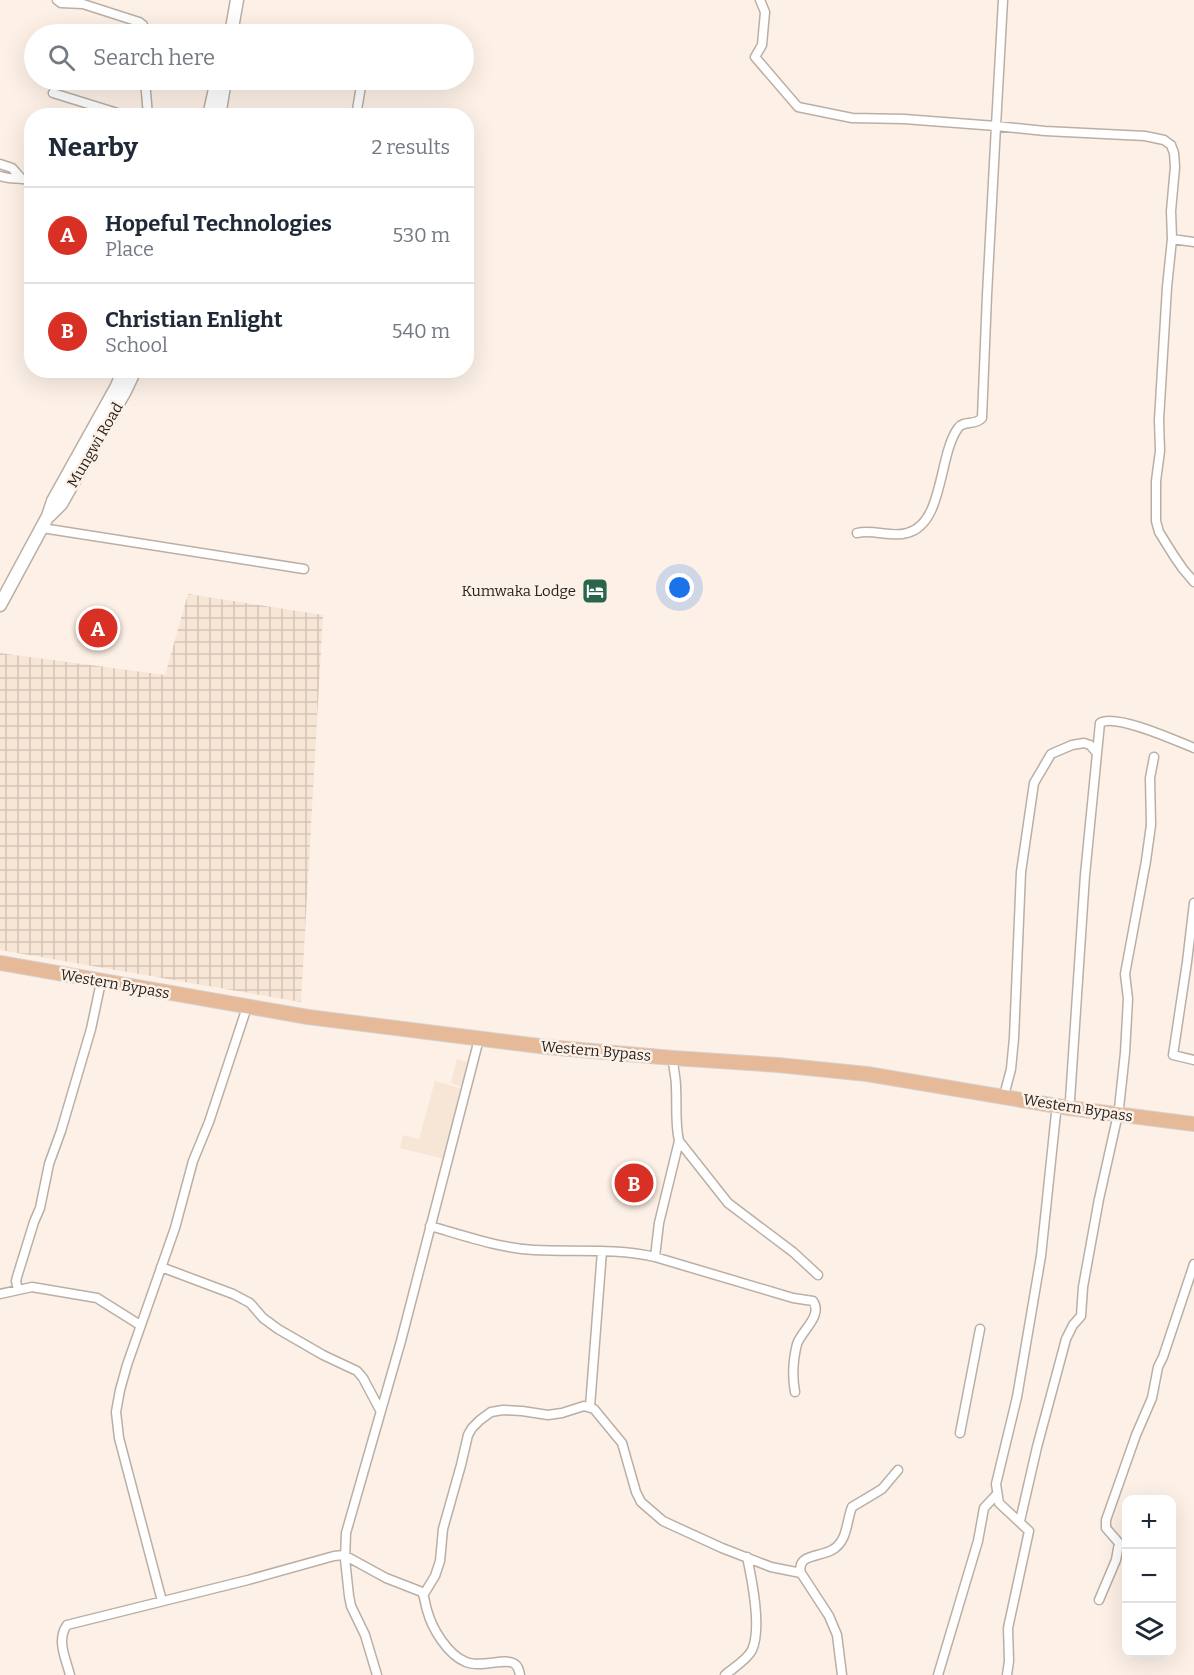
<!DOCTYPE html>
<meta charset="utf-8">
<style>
body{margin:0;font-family:Bitter,serif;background:#f2f2f3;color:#1f2937}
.controls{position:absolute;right:18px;bottom:18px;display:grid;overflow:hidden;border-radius:12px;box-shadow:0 6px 24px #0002}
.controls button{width:54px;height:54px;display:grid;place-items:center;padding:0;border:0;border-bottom:2px solid #e0e1e3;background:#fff;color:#1f2937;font:30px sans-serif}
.you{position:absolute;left:680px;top:588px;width:21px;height:21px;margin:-15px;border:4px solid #fff;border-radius:50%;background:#1a73e8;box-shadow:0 0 0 9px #1a73e833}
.badge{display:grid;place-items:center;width:39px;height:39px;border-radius:50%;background:#d93025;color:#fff;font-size:20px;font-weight:700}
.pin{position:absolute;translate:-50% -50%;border:3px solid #fff;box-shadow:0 2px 6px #0006}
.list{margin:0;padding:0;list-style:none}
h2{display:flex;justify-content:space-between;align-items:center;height:78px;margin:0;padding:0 24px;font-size:26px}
h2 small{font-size:20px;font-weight:400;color:#747a83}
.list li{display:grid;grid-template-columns:39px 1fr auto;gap:18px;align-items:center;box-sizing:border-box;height:96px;padding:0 24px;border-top:2px solid #e0e1e3}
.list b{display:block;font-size:22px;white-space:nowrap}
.list p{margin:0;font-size:20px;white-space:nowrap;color:#747a83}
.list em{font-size:20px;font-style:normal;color:#747a83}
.icon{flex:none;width:33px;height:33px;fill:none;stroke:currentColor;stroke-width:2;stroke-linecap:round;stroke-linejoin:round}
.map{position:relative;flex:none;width:1194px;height:1675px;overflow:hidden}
.search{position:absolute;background:#fff;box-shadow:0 6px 24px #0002;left:24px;top:24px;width:450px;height:66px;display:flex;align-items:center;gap:15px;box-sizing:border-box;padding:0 21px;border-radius:33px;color:#747a83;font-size:22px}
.panel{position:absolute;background:#fff;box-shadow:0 6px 24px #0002;left:24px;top:108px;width:450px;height:270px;border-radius:24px}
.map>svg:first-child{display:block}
.built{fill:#f7e5d6}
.industrial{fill:url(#industrial-grid)}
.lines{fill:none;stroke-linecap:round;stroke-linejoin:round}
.street-casing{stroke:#baafa5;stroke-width:11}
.secondary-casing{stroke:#baafa5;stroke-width:15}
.primary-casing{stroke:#d3d2d2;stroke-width:16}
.street{stroke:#fff;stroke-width:8}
.secondary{stroke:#fff;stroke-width:12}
.primary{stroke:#e6ba98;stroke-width:14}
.labels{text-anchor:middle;stroke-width:5;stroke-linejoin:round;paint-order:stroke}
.street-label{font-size:15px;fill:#231f1c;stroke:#fdf1e7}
.poi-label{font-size:15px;fill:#231f1c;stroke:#fdf1e7;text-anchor:end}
</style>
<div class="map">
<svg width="1194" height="1675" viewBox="0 0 1194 1675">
<defs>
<pattern id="industrial-grid" width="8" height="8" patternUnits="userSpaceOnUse" patternTransform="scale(1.5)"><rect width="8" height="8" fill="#f7e5d6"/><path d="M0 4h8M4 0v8" fill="none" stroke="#d3c4b7"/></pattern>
</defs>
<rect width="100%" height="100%" fill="#fdf1e7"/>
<path class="built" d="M457 1059 467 1062 462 1087 451 1083Z
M435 1081 462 1089 444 1159 400 1148 403 1135 419 1139Z"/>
<path class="industrial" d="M188 594 323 615 301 1002 0 950V653L165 675Z"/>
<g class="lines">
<defs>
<path id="street" d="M57 0 61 3 83 4 139 22 143 25 145 34
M760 0 765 12 762 45 755 57 798 107 852 118 904 119 996 126 987 295 982 418C975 426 963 420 958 428 938 456 944 524 907 533 891 538 874 529 857 533
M1003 0 996 126 1045 131 1145 136 1164 140 1171 145 1174 153 1175 167 1171 211 1172 239 1167 287 1159 420 1160 451 1156 481V521L1159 532 1174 556 1183 569 1194 582
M145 80 148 116
M53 93 127 116
M356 116 362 80
M0 164 12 168 20 177
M0 176C11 180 20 177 32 181
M1172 239 1194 242
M42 528 304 569
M1194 903 1187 962 1173 1055 1194 1060
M673 1058C673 1068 676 1077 676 1087 677 1106 675 1123 679 1141L728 1203 793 1252 818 1275
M1006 1088 1011 1069 1014 1038 1021 872 1034 783 1051 754 1072 745 1084 743 1090 745 1097 753
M1070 1100 1085 875 1100 723C1115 713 1177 741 1194 748
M1119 1108 1125 1053 1128 999 1125 974 1146 861 1151 825 1150 778 1154 757
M430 1226C465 1236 499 1248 534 1250 575 1252 615 1248 655 1257L793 1298 813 1301C823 1316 802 1330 797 1344 793 1360 792 1376 795 1392
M655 1257 659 1223 679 1141
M161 1267 233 1294 250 1303 263 1318 278 1329 323 1355 357 1371 363 1378 380 1410
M18 1290 16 1281 17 1277 34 1222 40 1208 49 1164 61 1131 91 1029 101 982
M0 1294 32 1287 97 1298 140 1325
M590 1407 602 1251
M960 1433 980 1329
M1020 1521 1037 1447 1066 1339 1073 1325 1081 1316 1083 1287 1099 1199 1116 1123
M424 1594 435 1576 440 1561 443 1529 461 1465 468 1435 472 1428 480 1420 491 1412 503 1410 522 1411 548 1415 562 1413 584 1406 594 1409 622 1443 636 1492 641 1502 663 1521 722 1548 771 1567 801 1573
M1099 1600 1116 1560 1119 1543 1106 1528V1520L1136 1435 1152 1398 1158 1367 1163 1357 1194 1264
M162 1601 119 1438 116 1412 120 1390 127 1365 175 1228 193 1161 209 1122 247 1007
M70 1675C66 1659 56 1640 67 1625L248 1580 334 1556 344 1555 386 1578 422 1592C425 1598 425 1604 427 1610 432 1629 448 1655 466 1662 480 1668 504 1658 513 1663 518 1665 519 1670 520 1675
M377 1675 365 1635 351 1606 349 1596 345 1559 346 1533 401 1341 479 1039
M725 1675C733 1668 747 1660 752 1650 762 1628 752 1580 747 1557
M842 1675 837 1635 829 1616 801 1573C796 1554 820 1557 832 1550 848 1541 846 1522 852 1507L882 1489 898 1470
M938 1675 978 1541 984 1508 997 1494
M1007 1675 1009 1661 1008 1628 1029 1531 999 1503 996 1484 1017 1397 1041 1256 1056 1113"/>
<path id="secondary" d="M231 34 237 0
M209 116 217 80
M219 116 225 80
M49 516 61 504 125 391 135 370
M0 605 48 516 53 501 116 388 124 370"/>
<path id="primary" d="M0 963 308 1017 547 1047 673 1058 778 1065 867 1074 1069 1108 1194 1124"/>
</defs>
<use href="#street" class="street-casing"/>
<use href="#secondary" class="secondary-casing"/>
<use href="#primary" class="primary-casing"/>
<use href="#street" class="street"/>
<use href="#secondary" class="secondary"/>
<use href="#primary" class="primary"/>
</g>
<defs>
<symbol id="hotel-square" viewBox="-11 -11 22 22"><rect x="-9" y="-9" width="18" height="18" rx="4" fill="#2a644c" stroke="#fdf1e7"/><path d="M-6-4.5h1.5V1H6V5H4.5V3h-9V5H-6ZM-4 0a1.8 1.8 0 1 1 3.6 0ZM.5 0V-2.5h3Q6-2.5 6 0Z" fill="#fff"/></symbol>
</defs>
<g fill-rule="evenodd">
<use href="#hotel-square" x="580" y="576" width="30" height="30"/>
</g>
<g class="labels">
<g class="street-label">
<text transform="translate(95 445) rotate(-60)" y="5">Mungwi Road</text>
<text transform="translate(115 984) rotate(10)" y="5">Western Bypass</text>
<text transform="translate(596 1051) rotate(5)" y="5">Western Bypass</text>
<text transform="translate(1078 1108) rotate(9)" y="5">Western Bypass</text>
</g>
<g class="poi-label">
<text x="576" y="596">Kumwaka Lodge</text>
</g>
</g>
</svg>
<div class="controls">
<button>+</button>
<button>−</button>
<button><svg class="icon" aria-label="layers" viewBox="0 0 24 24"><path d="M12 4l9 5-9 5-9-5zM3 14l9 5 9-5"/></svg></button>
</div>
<div class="you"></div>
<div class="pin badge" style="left:98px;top:628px">A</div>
<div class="pin badge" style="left:634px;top:1183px">B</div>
<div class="search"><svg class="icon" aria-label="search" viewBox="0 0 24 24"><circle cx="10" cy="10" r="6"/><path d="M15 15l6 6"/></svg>Search here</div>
<section class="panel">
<h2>Nearby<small>2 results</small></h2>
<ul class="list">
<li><span class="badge">A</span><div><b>Hopeful Technologies</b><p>Place</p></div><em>530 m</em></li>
<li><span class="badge">B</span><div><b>Christian Enlight</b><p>School</p></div><em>540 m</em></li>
</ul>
</section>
</div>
